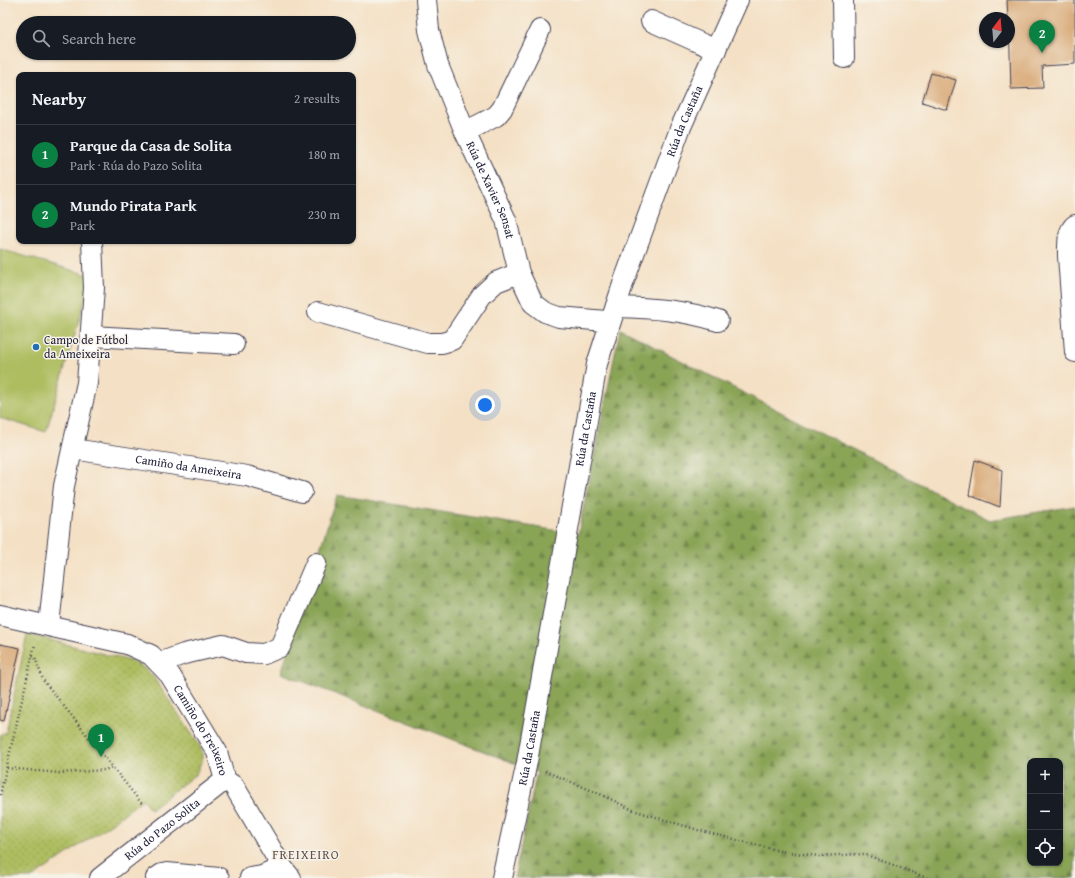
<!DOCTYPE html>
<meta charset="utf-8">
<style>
body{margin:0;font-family:"Gentium Book Plus",serif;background:#242831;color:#f1f3f6}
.controls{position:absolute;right:12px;bottom:12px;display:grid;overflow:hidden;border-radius:8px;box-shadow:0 1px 3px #0004}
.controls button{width:36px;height:36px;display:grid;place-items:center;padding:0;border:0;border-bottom:1px solid #363941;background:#171b24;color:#f1f3f6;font:20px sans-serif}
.compass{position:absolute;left:979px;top:12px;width:36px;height:36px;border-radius:50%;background:#171b24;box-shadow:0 1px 3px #0004;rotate:16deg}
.you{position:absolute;left:485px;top:405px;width:14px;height:14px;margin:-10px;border:3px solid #fff;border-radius:50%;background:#1a73e8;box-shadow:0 0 0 6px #1a73e833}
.badge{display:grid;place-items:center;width:26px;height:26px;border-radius:50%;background:#0b8043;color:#fff;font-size:13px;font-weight:700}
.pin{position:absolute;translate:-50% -33px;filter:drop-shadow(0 1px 2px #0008)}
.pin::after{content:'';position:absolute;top:21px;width:14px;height:12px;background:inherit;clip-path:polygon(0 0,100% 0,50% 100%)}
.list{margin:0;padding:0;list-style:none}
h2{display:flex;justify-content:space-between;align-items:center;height:52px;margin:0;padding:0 16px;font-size:17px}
h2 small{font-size:13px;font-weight:400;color:#9ea1a6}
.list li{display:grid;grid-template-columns:26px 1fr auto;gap:12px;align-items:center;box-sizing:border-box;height:60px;padding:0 16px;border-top:1px solid #363941}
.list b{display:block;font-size:15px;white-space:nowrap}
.list p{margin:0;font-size:13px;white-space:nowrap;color:#9ea1a6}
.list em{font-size:13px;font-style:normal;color:#9ea1a6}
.icon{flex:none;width:22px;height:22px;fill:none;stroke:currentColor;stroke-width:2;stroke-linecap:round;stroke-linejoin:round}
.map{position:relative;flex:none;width:1075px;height:878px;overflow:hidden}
.search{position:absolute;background:#171b24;box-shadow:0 1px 3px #0004;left:16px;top:16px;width:340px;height:44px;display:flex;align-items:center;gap:10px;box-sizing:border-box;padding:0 14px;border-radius:22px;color:#9ea1a6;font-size:15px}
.panel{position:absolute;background:#171b24;box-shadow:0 1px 3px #0004;left:16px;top:72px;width:340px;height:172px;border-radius:8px}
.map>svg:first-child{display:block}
.grass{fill:url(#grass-dots);stroke:#68704e}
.forest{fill:url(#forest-firs);stroke:#566348;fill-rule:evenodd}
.pitch{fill:#aebd60;stroke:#68704e}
.building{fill:#d8a977}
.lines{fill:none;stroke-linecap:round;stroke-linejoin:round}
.minor-casing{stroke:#423e50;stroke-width:22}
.path{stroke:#423e50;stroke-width:2.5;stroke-dasharray:1 3;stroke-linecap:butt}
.minor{stroke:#fff;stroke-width:20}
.poi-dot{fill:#1f6fb2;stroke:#f7f3e8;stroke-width:1.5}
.labels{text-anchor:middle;stroke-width:3;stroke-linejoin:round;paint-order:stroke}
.street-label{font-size:12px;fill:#22223b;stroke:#f7f3e8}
.poi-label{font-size:12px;fill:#22223b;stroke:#f7f3e8;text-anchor:start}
.neighbourhood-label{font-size:13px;letter-spacing:1px;fill:#625150;stroke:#f7f3e8}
</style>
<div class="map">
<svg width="1075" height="878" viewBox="0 0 1075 878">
<defs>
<pattern id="grass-dots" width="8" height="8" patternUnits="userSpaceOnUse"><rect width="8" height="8" fill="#aebd60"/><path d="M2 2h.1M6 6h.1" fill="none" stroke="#95a254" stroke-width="1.8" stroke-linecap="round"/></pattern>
<pattern id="forest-firs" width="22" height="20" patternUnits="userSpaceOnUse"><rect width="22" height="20" fill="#8aa456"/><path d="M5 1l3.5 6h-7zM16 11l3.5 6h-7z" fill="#708548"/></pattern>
</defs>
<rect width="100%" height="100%" fill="#f7f3e8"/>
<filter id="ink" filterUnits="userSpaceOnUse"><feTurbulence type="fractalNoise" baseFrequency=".025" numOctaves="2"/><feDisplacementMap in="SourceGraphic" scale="8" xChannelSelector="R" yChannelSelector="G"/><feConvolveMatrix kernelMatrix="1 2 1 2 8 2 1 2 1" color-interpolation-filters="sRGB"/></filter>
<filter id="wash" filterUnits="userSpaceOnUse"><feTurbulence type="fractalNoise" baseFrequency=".012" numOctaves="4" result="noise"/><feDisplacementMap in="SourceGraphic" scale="16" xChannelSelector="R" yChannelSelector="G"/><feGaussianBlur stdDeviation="0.9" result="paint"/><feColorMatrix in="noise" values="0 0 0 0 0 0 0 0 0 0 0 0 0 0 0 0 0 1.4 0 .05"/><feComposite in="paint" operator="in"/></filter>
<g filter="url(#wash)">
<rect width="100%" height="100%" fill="#f4e0c4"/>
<path class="grass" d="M27 634 123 659 133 662 144 668 152 675 200 746 202 753V760L196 774 150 809 143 799 112 823 32 878H0V735L6 732Z"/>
<path class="forest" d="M620 329 990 520 1075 506V878H514L537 772 281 673 337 495 578 534ZM1030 761H1060V863H1030Z"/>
<path class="pitch" d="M0 249 92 276 46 432 0 418Z"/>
<g id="blocks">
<path class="building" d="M1007 0H1075V64L1042 66 1043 88 1011 89 1009 18H1008Z
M931 73 956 80 947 110 922 102Z
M975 460 1002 470 1000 507 969 495Z
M0 644 20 648 4 721 0 720Z"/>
</g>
</g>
<g filter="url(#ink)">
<use href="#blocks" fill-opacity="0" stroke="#423e50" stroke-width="1"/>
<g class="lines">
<defs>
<g id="minor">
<path id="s1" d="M426 0 429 30 438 65 465 132 506 220 519 273 533 303 545 312 559 317 606 321 610 323"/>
<path d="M843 0 844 58"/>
<path d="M651 21 716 50"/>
<path d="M465 132 496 116 502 109 540 30"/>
<path d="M1075 225C1067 231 1068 246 1068 256L1075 352"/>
<path d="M616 307C651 308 684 310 718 321"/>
<path d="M318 312 428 343H442L452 340 482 295 496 282 519 273"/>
<path d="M91 336 234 344"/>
<path id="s2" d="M73 449 247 476 302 492"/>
<path id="s3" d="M0 615 127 644 151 655 170 675 217 752 225 780 234 786 282 867 291 878"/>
<path d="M49 625 64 486 87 383 94 288 92 241"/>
<path d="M159 663 184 654 223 645 246 653 264 654 280 647 316 563"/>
<path id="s4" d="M100 878 225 780"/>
<path d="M156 878 162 874 167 873 219 878"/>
<path d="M250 878 262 876 282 867"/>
<path id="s5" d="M502 878 527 762 597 364 624 281 680 129 738 0"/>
</g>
</defs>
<use href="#minor" class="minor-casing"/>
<path class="path" d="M33 655 35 657 43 680 142 804
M7 768 59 773 105 770 112 767
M545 771 600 794 633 810 698 830 780 851 818 856 864 854 927 878
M0 795 35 644"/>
<use href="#minor" class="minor"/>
</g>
</g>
<circle class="poi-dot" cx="36" cy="347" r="4"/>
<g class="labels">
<g class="street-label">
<text dy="4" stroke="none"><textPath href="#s5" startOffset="781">Rúa da Castaña</textPath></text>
<text dy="4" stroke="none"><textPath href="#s1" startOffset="202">Rúa de Xavier Sensat</textPath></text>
<text dy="4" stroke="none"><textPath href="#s5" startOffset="457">Rúa da Castaña</textPath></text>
<text dy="4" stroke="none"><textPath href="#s2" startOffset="117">Camiño da Ameixeira</textPath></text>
<text dy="4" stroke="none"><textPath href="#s3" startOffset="248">Camiño do Freixeiro</textPath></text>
<text dy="4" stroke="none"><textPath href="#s5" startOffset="133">Rúa da Castaña</textPath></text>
<text dy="4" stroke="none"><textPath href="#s4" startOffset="79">Rúa do Pazo Solita</textPath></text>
</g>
<g class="poi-label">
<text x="44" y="344">Campo de Fútbol<tspan x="44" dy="14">da Ameixeira</tspan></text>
</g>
<g class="neighbourhood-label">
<text x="306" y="859">FREIXEIRO</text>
</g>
</g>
</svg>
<div class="controls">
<button>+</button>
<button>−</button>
<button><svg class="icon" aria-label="locate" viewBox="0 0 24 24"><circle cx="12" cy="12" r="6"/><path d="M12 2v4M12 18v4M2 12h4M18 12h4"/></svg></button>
</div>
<svg class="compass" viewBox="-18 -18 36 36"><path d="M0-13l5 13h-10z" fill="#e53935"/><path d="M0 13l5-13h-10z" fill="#9ea1a6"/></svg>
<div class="you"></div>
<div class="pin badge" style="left:101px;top:757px">1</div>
<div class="pin badge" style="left:1042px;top:53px">2</div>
<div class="search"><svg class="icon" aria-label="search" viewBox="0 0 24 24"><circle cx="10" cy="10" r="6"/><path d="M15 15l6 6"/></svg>Search here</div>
<section class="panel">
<h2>Nearby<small>2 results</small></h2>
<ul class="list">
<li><span class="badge">1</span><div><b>Parque da Casa de Solita</b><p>Park · Rúa do Pazo Solita</p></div><em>180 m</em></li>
<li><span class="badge">2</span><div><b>Mundo Pirata Park</b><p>Park</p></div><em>230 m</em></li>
</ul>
</section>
</div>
